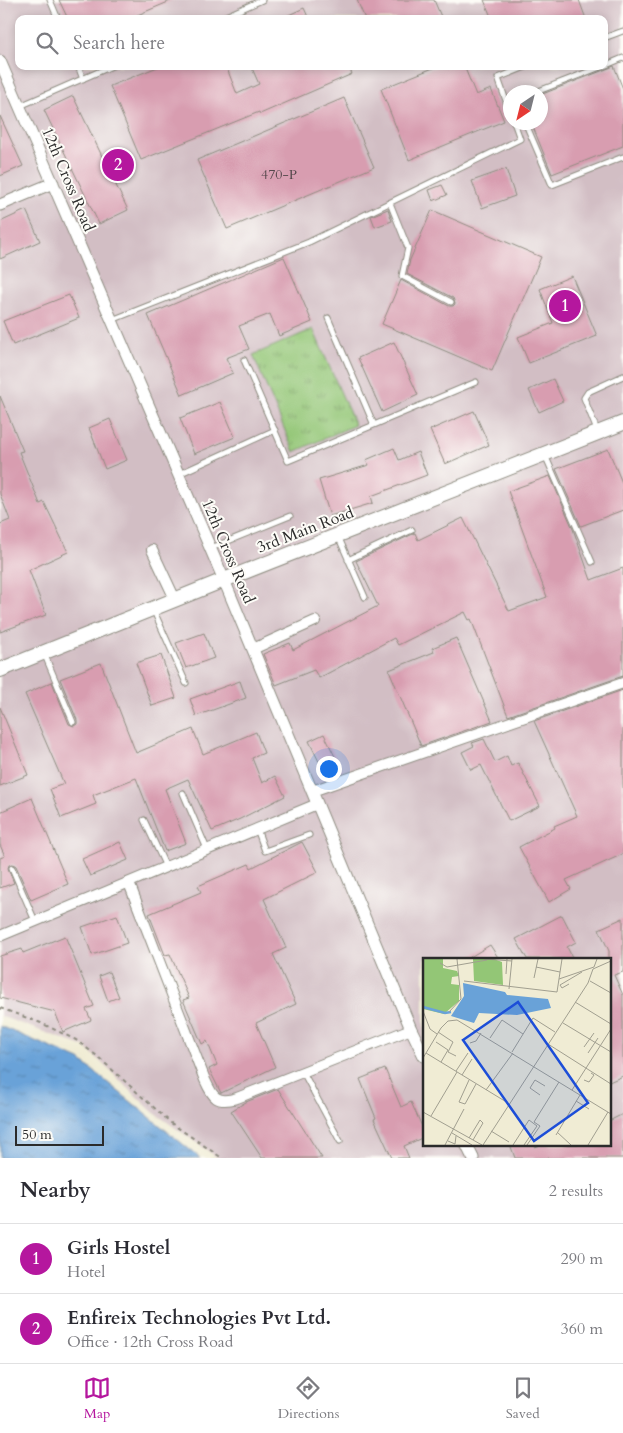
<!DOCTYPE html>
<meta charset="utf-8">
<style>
body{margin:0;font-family:Cardo,serif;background:#f2f2f3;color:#2b2b33}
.compass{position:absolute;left:503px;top:85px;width:45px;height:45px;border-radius:50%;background:#fff;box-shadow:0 2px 8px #0003;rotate:215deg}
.scale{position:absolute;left:15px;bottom:12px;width:89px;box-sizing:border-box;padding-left:5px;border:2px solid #2b2b2b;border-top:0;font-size:14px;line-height:18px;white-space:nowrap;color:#2b2b2b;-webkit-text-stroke:4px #fdfcf7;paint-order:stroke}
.you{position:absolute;left:328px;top:768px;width:18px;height:18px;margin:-12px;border:4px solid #fff;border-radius:50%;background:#1a73e8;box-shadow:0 0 0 8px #1a73e833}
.badge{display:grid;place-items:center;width:32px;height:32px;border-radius:50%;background:#b5179e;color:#fff;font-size:16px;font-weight:700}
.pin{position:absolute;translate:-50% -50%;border:2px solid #fff;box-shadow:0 1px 5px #0006}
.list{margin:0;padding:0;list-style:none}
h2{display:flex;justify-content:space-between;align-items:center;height:65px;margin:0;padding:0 20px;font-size:21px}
h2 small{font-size:16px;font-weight:400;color:#7c7c81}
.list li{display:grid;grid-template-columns:32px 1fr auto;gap:15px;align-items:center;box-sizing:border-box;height:70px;padding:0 20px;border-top:1px solid #e1e1e2}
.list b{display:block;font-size:19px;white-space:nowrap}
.list p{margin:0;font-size:16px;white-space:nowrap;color:#7c7c81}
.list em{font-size:16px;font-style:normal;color:#7c7c81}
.icon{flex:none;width:28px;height:28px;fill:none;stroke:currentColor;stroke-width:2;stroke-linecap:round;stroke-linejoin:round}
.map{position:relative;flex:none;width:623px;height:1158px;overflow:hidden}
.search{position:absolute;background:#fff;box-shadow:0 2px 8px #0003;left:15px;right:15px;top:15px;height:55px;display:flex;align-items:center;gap:12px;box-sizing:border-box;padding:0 18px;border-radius:10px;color:#7c7c81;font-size:19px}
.sheet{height:205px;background:#fff}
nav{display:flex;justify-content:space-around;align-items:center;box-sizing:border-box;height:70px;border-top:1px solid #e1e1e2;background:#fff;font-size:14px;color:#7c7c81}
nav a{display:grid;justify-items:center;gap:2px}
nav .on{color:#b5179e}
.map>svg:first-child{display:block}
.industrial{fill:#d2bec4;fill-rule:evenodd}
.park{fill:url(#park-tufts);stroke:#5f7850}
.water{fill:url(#water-ripples);stroke:#4a6682}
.building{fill:#d89db0}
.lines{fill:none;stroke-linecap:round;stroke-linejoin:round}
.service-casing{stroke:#8e8c80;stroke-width:7}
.minor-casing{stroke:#8e8c80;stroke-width:12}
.tertiary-casing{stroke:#8e8c80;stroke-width:13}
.secondary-casing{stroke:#8e8c80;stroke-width:16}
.path{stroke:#8e8c80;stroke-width:2;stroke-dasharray:4 4;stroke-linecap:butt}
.service{stroke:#fff;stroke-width:5}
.minor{stroke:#fff;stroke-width:10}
.tertiary{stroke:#fff;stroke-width:11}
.secondary{stroke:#fff;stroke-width:14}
.labels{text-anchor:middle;stroke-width:4;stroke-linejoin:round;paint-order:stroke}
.number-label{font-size:14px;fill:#56484c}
.street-label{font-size:16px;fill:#2b2b2b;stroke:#fdfcf7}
.inset-river{fill:none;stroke:#69a2d8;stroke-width:2.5}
.inset-road{fill:none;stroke:#a19f90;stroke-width:1}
.view{fill:#1d4ed8;fill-opacity:0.15;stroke:#1d4ed8;stroke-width:2.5}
.inset-edge{fill:none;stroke:#2b2b2b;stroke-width:2.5}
</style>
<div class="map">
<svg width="623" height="1158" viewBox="0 0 623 1158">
<defs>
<pattern id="park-tufts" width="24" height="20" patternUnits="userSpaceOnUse" patternTransform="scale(1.25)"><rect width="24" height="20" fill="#93c676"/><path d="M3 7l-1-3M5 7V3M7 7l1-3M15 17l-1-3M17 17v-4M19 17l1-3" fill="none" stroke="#78a161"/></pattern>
<pattern id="water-ripples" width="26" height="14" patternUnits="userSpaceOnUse" patternTransform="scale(1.25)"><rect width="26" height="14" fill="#69a2d8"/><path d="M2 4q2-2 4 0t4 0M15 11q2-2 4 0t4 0" fill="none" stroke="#5784af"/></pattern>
</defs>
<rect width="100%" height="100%" fill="#fdfcf7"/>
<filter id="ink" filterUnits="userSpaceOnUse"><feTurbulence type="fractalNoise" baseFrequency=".02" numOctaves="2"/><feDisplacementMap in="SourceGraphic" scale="10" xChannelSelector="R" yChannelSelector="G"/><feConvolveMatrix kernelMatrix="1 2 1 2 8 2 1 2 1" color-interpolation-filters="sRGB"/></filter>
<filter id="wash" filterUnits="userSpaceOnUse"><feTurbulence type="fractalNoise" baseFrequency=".0096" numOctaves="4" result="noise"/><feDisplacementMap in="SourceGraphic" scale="20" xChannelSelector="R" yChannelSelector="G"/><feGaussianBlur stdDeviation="1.12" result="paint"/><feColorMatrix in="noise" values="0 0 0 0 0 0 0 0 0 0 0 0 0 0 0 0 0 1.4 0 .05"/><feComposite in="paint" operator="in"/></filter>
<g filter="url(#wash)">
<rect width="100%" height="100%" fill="#f0ecd4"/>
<path class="industrial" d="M0 0H623V1158H218L153 1112 85 1047 0 1016ZM19 19H604V66H19ZM510 92H540V122H510ZM424 959H609V1144H424Z"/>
<path class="park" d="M313 329 355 425 294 452 253 355Z"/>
<path class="water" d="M0 1026 80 1060 200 1158H0Z"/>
<g id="blocks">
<path class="building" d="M59 0H173L128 19H68Z
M357 0H434L442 19H365Z
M484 0H579L586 19H492Z
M304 8 309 19H280Z
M160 66H226L237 94 259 84 251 66H348L352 74 260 114 259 112 141 160 110 86Z
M438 66H464L476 95 491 89 504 121 409 160 381 89Z
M614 66 623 89V146L552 174 531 122H540V95Z
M73 96 128 210 99 224 44 110Z
M344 98 374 167 227 229 197 160Z
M0 116 23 166 0 176Z
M506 169 515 196 482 208 472 181Z
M442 185 447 195 433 201 429 190Z
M388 209 392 221 375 227 371 216Z
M26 210 40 241 0 259V222Z
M432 210 541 257 492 371 382 324 401 280 449 306H453L455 304 453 298 407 274 410 260Z
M284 257 312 322 279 336 270 314 239 326 249 349 226 358 233 373 182 395 148 315Z
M572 276 597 336 529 363 518 337 553 323 540 289Z
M69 295 79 318 13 345 3 321Z
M394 342 418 395 382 412 358 358Z
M553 379 563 401 539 412 529 390Z
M0 396 23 451 19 452 40 504 44 502 68 552 29 570 46 615 0 632V524L10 520 0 494Z
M220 402 235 437 194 454 180 418Z
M474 411 489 445 445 464 430 430Z
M110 419 127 460 105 469 89 428Z
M394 448 399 460 418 452 427 475 371 496 373 503 330 516 319 480 369 465 366 460Z
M608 449 623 485V510L581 526 556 469Z
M550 476 573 529 591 580 623 568V676L508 716 471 619 469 620 465 612 398 645 394 638 319 678 314 670 276 685 263 654 290 643 293 650 378 606 356 561 415 533 418 540 463 518 509 611 547 597 508 491Z
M204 633 214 658 186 668 176 643Z
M456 638 492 721 421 746 389 670 434 652 432 648Z
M161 655 176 698 152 706 136 663Z
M101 663 136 753 193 729 203 754 256 732 264 753 252 758 262 783 275 776 285 796 240 819 212 831 188 779 165 789 186 843 165 851 136 778 93 795 96 804 61 818 50 789 64 784 25 694 52 682 69 724 74 726 77 724V720L60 679Z
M240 681 246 698 196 716 190 699Z
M623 690V854L566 880 571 889 549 902 519 847 555 828 554 826 577 816 534 721Z
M0 707 28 775 0 786Z
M324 734 342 771 327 778 309 741Z
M484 739 495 762 507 756 511 766 518 763 540 806 509 821 481 765 471 770 462 752 474 746 472 743Z
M32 798 68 884 31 900 16 866 13 864 9 865 8 868 14 883 0 888V858L5 856 0 845V812Z
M120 842 128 860 90 876 82 859Z
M302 842 318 872 264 899 286 948 273 954 296 1004 256 1023 275 1067 221 1093 209 1069 217 1065 207 1041 202 1044 183 1000 189 998 170 954 165 955 149 914 201 892 198 886 249 864 251 868Z
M117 915 127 943 92 955 82 927Z
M562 915 576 942 567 947 573 959H527L516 939Z
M623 918V972L614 975 623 995V1076L609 1082V951L599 929Z
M65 936 94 1006 86 1009 91 1020 63 1032 55 1012 0 998V956L22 949 23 953Z
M490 945 499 959H467Z
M109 972 119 997 108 1001 99 976Z
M385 1069 401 1107 411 1102 424 1131V1137L404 1146 409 1158H392L374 1119 376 1118 360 1079Z
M278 1089 322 1158H262L231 1111 246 1102Z
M623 1114V1158H515L510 1144H534L535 1147 544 1144H609V1121Z"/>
</g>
</g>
<g filter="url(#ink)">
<use href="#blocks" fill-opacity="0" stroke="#8e8c80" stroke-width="1"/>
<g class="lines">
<defs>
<path id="service" d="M50 0 58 19
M219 19 262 0
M604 38 623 31
M78 66 83 79
M604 66 623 58
M536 92 603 66
M20 106 112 66
M510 112 498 78 528 66
M525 122 552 185 623 157
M390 203 408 248 402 276 451 302
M112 320 309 242 520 139 514 122
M244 360 288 461 374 425 328 318
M374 425 476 382
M598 433 584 398 588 392 623 376
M545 455 592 562
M179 474 275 430
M338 536 365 597
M211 548 290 516
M348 560 412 530
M153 609 186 683
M44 653 73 722
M183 793 207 849
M144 820 166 867
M257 829 265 851 309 835
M12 868 35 921
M303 1072 340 1141"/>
<path id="minor" d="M152 550 175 599
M253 649 315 621
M312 791 623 683
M129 883 205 1080C213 1098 217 1104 237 1098L411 1029
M0 936 317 804"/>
<path id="tertiary" d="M0 61 224 580 411 1029 424 1056
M0 205 53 183
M466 1144 473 1158"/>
<path id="secondary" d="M0 670 224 580 623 423"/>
</defs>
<use href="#service" class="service-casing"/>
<use href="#minor" class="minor-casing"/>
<use href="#tertiary" class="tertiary-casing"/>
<use href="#secondary" class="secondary-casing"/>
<path class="path" d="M0 1008 41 1023 76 1040 97 1056 171 1123 222 1158"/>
<use href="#service" class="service"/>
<use href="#minor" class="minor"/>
<use href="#tertiary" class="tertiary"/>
<use href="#secondary" class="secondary"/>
</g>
</g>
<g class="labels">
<g class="number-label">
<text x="279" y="179">470-P</text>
</g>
<g class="street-label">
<text transform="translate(69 179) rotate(67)" y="6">12th Cross Road</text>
<text transform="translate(305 529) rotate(-21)" y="6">3rd Main Road</text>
<text transform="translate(229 551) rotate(67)" y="6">12th Cross Road</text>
</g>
</g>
<g transform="translate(423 958)">
<rect width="188" height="188" fill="#f0ecd4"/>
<path d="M0 1H20V10L34 13 36 18 29 19 28 26 36 27V43L21 56 0 51ZM50 1H71L79 4 80 27 51 23Z" fill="#93c676"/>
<path d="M40 25 82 34 84 37 125 41 128 50 94 57 56 55 51 65 28 58 41 38Z" fill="#69a2d8"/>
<path class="inset-river" d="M0 49 22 55 28 54"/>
<path class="inset-road" d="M61 1 89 3M17 5 24 9 64 2M113 9 137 14M170 11 188 3M83 16 84 1M111 20 115 1M136 21 171 9 174 1M41 23 134 34 139 1M167 23 188 35M146 26 139 30 137 27 159 14M86 31 89 1M152 44 188 66M0 53 7 71 14 76M26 54 38 41 34 1M140 65 188 94M15 74 30 84 25 94 33 98M67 80 79 62 100 76M13 84 25 92 18 104M47 85 53 83 58 75M125 86 188 126M161 89 171 75M89 94 110 60 132 74M3 95 85 145M165 95 175 80M0 100 18 70 25 63 34 62 188 156M33 113 45 95M39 117 49 101M46 122 36 144 42 146 53 126M161 122 166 124 171 117 168 115M63 132 90 95M149 132 188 71M117 137 107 130 112 122 122 128M153 143 166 151M0 154 59 187M8 158 34 114M68 173 86 184M134 174 148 187M29 175 49 187M133 177 157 137M46 180 57 162 60 165 50 182M25 183 32 186 33 178M22 187 41 151M60 187 165 25 170 11M90 187 106 162 114 168 101 187M104 187 117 168 111 164 136 124M165 187 185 154"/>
<path class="view" d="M95 44 165 145 111 183 40 82Z"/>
<rect width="188" height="188" class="inset-edge"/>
</g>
</svg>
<svg class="compass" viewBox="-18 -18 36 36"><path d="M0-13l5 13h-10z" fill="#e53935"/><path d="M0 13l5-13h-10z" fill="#7c7c81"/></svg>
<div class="scale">50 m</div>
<div class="you"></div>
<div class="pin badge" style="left:565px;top:306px">1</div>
<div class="pin badge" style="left:118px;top:165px">2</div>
<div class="search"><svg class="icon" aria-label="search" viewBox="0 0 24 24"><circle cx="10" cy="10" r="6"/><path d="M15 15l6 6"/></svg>Search here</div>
</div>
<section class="sheet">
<h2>Nearby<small>2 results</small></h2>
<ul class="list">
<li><span class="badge">1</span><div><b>Girls Hostel</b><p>Hotel</p></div><em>290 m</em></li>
<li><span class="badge">2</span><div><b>Enfireix Technologies Pvt Ltd.</b><p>Office · 12th Cross Road</p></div><em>360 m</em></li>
</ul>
</section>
<nav>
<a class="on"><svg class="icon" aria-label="map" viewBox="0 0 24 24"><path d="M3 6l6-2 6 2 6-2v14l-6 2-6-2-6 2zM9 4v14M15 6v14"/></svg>Map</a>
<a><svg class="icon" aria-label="directions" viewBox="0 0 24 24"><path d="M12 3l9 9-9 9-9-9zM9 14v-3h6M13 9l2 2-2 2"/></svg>Directions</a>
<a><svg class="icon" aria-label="saved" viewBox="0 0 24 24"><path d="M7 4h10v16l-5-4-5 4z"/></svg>Saved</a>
</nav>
